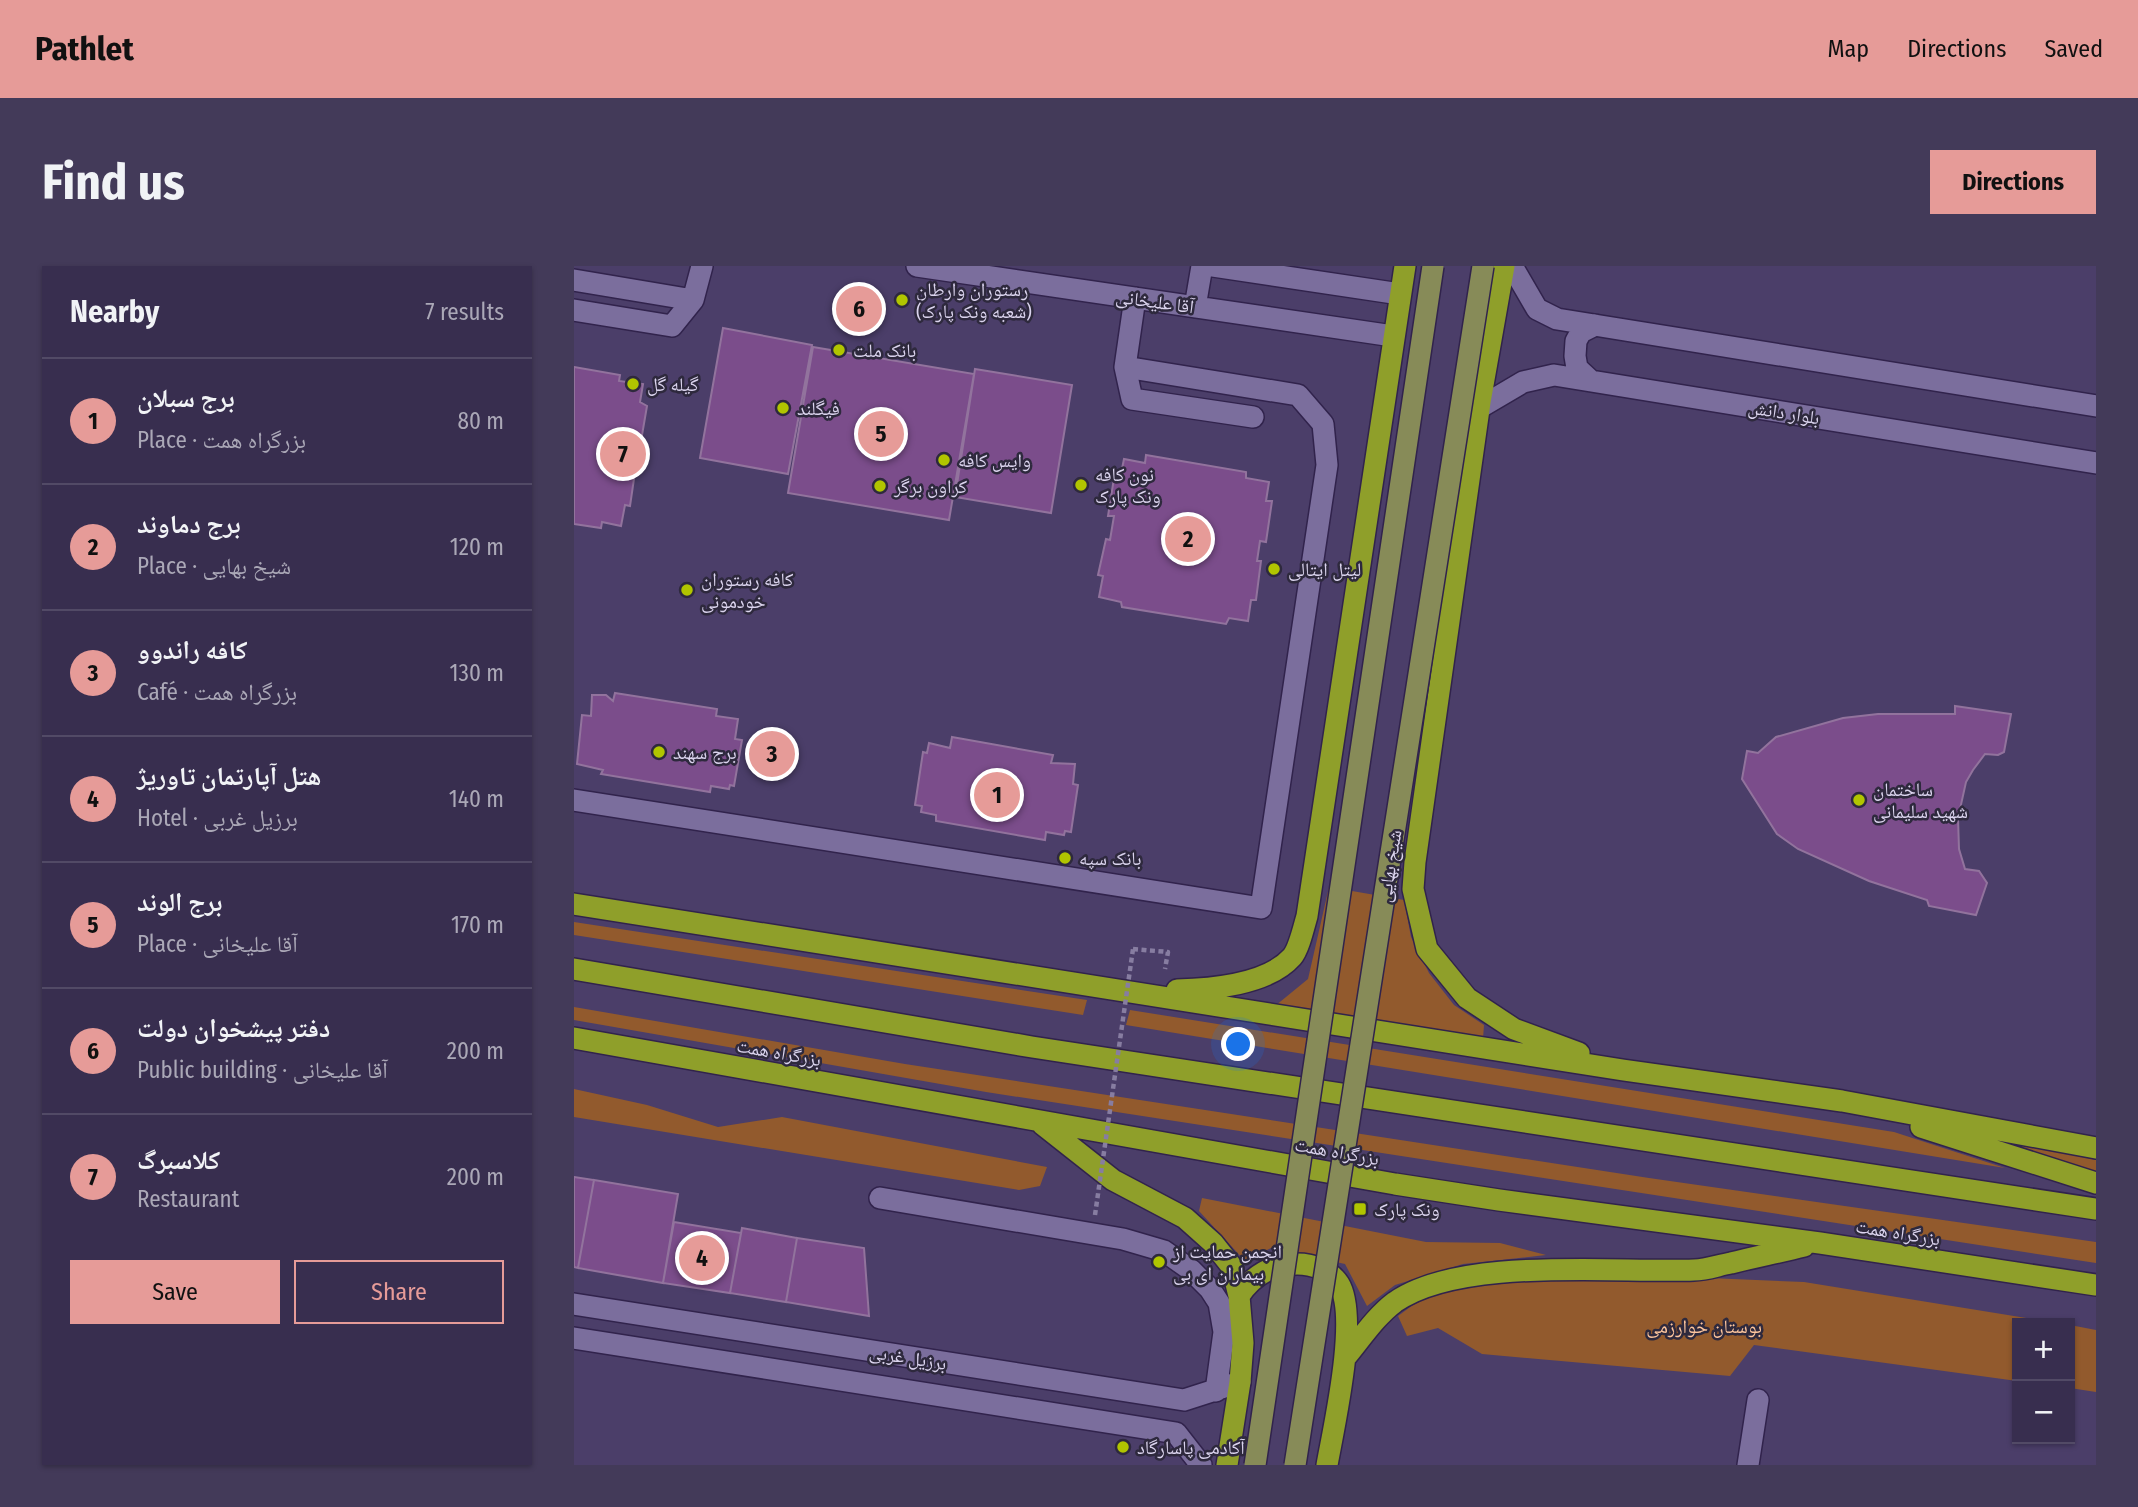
<!DOCTYPE html>
<meta charset="utf-8">
<style>
body{margin:0;font-family:"Fira Sans Condensed","Noto Naskh Arabic",sans-serif;background:#433a59;color:#f1f3f6}
.controls{position:absolute;right:21px;bottom:21px;display:grid;overflow:hidden;border-radius:0px;box-shadow:0 2px 5px #0004}
.controls button{width:63px;height:63px;display:grid;place-items:center;padding:0;border:0;border-bottom:2px solid #524a66;background:#382e4f;color:#f1f3f6;font:35px sans-serif}
.you{position:absolute;left:665px;top:779px;width:24px;height:24px;margin:-18px;border:5px solid #fff;border-radius:50%;background:#1a73e8;box-shadow:0 0 0 10px #1a73e833}
.badge{display:grid;place-items:center;width:46px;height:46px;border-radius:50%;background:#e69b98;color:#111;font-size:23px;font-weight:700}
.pin{position:absolute;translate:-50% -50%;border:4px solid #fff;box-shadow:0 2px 7px #0006}
.list{margin:0;padding:0;list-style:none}
h2{display:flex;justify-content:space-between;align-items:center;height:91px;margin:0;padding:0 28px;font-size:30px}
h2 small{font-size:23px;font-weight:400;color:#aba8b7}
.list li{display:grid;grid-template-columns:46px 1fr auto;gap:21px;align-items:center;box-sizing:border-box;height:126px;padding:0 28px;border-top:2px solid #524a66}
.list b{display:block;font-size:26px;white-space:nowrap}
.list p{margin:0;font-size:23px;white-space:nowrap;color:#aba8b7}
.list em{font-size:23px;font-style:normal;color:#aba8b7}
.actions{display:flex;gap:14px;padding:21px 28px}
.actions a{flex:1;padding:16px 0;border:2px solid #e69b98;border-radius:0px;text-align:center;font-size:24px;color:#e69b98}
.actions .main{background:#e69b98;color:#111}
.map{position:relative;flex:none;width:1522px;height:1199px;overflow:hidden;border-radius:0px}
header{display:flex;align-items:center;gap:42px;box-sizing:border-box;height:98px;padding:0 35px;background:#e69b98;color:#111}
header strong{font-size:33px}
nav{display:flex;gap:38px;margin-inline-start:auto;font-size:24px}
.intro{display:flex;align-items:center;justify-content:space-between;box-sizing:border-box;height:168px;padding:0 42px}
h1{margin:0;font-size:49px}
.button{padding:18px 32px;border-radius:0px;background:#e69b98;color:#111;font-size:24px;font-weight:700}
main{display:flex;gap:42px;padding:0 42px}
aside{flex:1;background:#382e4f;border-radius:0px;box-shadow:0 2px 5px #0004}
.map>svg:first-child{display:block}
.green{fill:#925a2d}
.building{fill:#7b4d8b;stroke:#92739d;stroke-width:2}
.lines{fill:none;stroke-linecap:round;stroke-linejoin:round}
.minor-casing{stroke:#31234c;stroke-width:24}
.highway-casing{stroke:#31234c;stroke-width:24}
.path{stroke:#877da1;stroke-width:4.5;stroke-dasharray:5 3.5;stroke-linecap:butt}
.minor{stroke:#7b6e9d;stroke-width:21}
.highway{stroke:#8f9f2a;stroke-width:21}
.major-bridge-casing{stroke:#31234c;stroke-width:24;stroke-linecap:butt}
.path-bridge{stroke:#877da1;stroke-width:4.5;stroke-dasharray:5 3.5;stroke-linecap:butt}
.major-bridge{stroke:#878b58;stroke-width:21}
.poi-dot{fill:#b1c500;stroke:#2e293d;stroke-width:2.5}
.labels{text-anchor:middle;stroke-width:5;stroke-linejoin:round;paint-order:stroke}
.poi-label{font-size:19px;fill:#dbd4ee;stroke:#2e293d;text-anchor:start}
.street-label{font-size:19px;fill:#dbd4ee;stroke:#2e293d}
.park-label{font-size:19px;fill:#fdc59d;stroke:#2e293d}
</style>
<header>
<strong>Pathlet</strong>
<nav><a>Map</a><a>Directions</a><a>Saved</a></nav>
</header>
<div class="intro"><h1>Find us</h1><a class="button">Directions</a></div>
<main>
<aside>
<h2>Nearby<small>7 results</small></h2>
<ul class="list">
<li><span class="badge">1</span><div><b>برج سبلان</b><p>Place · بزرگراه همت</p></div><em>80 m</em></li>
<li><span class="badge">2</span><div><b>برج دماوند</b><p>Place · شیخ بهایی</p></div><em>120 m</em></li>
<li><span class="badge">3</span><div><b>کافه راندوو</b><p>Café · بزرگراه همت</p></div><em>130 m</em></li>
<li><span class="badge">4</span><div><b>هتل آپارتمان تاوریژ</b><p>Hotel · برزیل غربی</p></div><em>140 m</em></li>
<li><span class="badge">5</span><div><b>برج الوند</b><p>Place · آقا علیخانی</p></div><em>170 m</em></li>
<li><span class="badge">6</span><div><b>دفتر پیشخوان دولت</b><p>Public building · آقا علیخانی</p></div><em>200 m</em></li>
<li><span class="badge">7</span><div><b>کلاسبرگ</b><p>Restaurant</p></div><em>200 m</em></li>
</ul>
<div class="actions"><a class="main">Save</a><a>Share</a></div>
</aside>
<div class="map">
<svg width="1522" height="1199" viewBox="0 0 1522 1199">
<rect width="100%" height="100%" fill="#4b3e69"/>
<path class="green" d="M755 621 830 634 837 671 855 707 880 739 910 759 909 773 701 740 734 713Z
M0 656 513 734 509 749 0 669Z
M0 741 331 798 1075 912 1522 976V997L412 826 0 754Z
M556 744 1320 866 1431 902 552 759Z
M0 823 73 839 144 861 208 851 473 901 466 920 445 924 0 851Z
M1380 862 1522 894V907Z
M628 932 852 976 926 977 972 989 889 998 821 1019 793 1040 771 998 697 982 671 995 625 945Z
M1087 1010 1230 1016 1483 1057H1443V1115L1180 1079 1156 1110 908 1088 864 1062 833 1070 824 1050 839 1039 866 1026 892 1021 970 1014Z
M1496 1059 1522 1064V1126L1496 1122Z"/>
<path class="building" d="M149 62 238 79 214 208 126 192Z
M239 81 400 108 375 254 214 227Z
M0 101 46 109 45 115 69 118 66 136 73 140 66 181 60 179 58 198 62 199 56 240 51 239 47 260 28 256 27 262 0 258Z
M401 103 498 119 477 247 381 231Z
M572 189 672 206V212L695 216 692 235H698L692 276 686 275 683 295H687L682 334H677L674 355 655 352 652 358 548 341 547 336 525 331 529 310 524 309 532 273 536 274 540 250H534L540 212 546 213 550 193 571 197Z
M41 427 143 443 142 450 164 453 161 473 168 474 160 520 156 519 155 523 137 520 136 526 27 508 29 504 3 498 8 449 17 450 18 429H32L39 435Z
M1381 440 1437 448 1430 486 1424 489 1411 488 1399 504 1392 516 1384 552 1385 583 1391 603 1405 605 1413 617 1402 649 1355 640 1353 634 1295 615 1224 583 1203 568 1168 513 1173 485 1184 487 1202 471 1269 452 1304 448H1381Z
M378 471 479 489 477 497 501 498 499 518 504 519 497 566 491 565 490 569 472 566 471 574 362 555V549L347 546 348 540 341 539 349 486 353 487 355 477 376 482Z
M0 911 20 914 4 1002 0 1001Z
M20 914 104 928 89 1017 4 1002Z
M100 956 167 967 156 1027 89 1017Z
M168 962 223 972 212 1036 156 1027Z
M223 972 290 982 295 1050 212 1036Z"/>
<g class="lines">
<defs>
<path id="minor" d="M343 0 819 70
M639 0 826 28
M938 0 963 43 983 53 1522 140
M0 14 119 34 128 0
M621 41 628 0
M0 44 98 60 119 34
M551 101 558 133 679 151
M1017 115 1003 102 1001 90 1002 75 1007 66 1021 59
M905 142 949 116 980 109 1522 197
M0 534 687 642 753 199 749 158 724 129 551 101 561 32
M306 932 549 973 590 985 617 1004 636 1023 645 1037 650 1066 642 1125
M0 1038 610 1134 666 1116
M0 1072 602 1167 627 1199
M1174 1199 1184 1134"/>
<path id="highway" d="M930 0 906 136 841 596 839 623 853 683 893 732 940 763 1005 787
M0 638 1049 804 1268 835 1522 882
M0 703 458 781 1522 943
M603 724C638 723 693 719 718 691 725 683 730 660 733 650L831 0
M0 772 821 918 925 934 1246 977 1522 1019
M468 858 539 914 611 952 639 977 658 1001 665 1030 669 1077 666 1116 653 1199
M1347 861 1522 917
M665 1030C679 1009 698 998 723 998 739 998 756 1004 765 1018 785 1050 760 1160 753 1199
M771 1092C787 1073 801 1051 821 1036 887 990 1040 1007 1120 1004 1133 1004 1145 999 1157 997 1181 991 1206 986 1230 980"/>
</defs>
<use href="#minor" class="minor-casing"/>
<use href="#highway" class="highway-casing"/>
<path class="path" d="M559 683 594 686 591 703"/>
<use href="#minor" class="minor"/>
<use href="#highway" class="highway"/>
<defs>
<path id="major-bridge" d="M681 1199 859 0
M721 1199 909 0"/>
</defs>
<use href="#major-bridge" class="major-bridge-casing"/>
<path class="path-bridge" d="M521 949 559 683"/>
<use href="#major-bridge" class="major-bridge"/>
</g>
<g class="poi-dot">
<circle cx="328" cy="34" r="7"/>
<circle cx="265" cy="84" r="7"/>
<circle cx="59" cy="118" r="7"/>
<circle cx="209" cy="142" r="7"/>
<circle cx="370" cy="194" r="7"/>
<circle cx="507" cy="219" r="7"/>
<circle cx="306" cy="220" r="7"/>
<circle cx="700" cy="303" r="7"/>
<circle cx="113" cy="324" r="7"/>
<circle cx="85" cy="486" r="7"/>
<circle cx="1285" cy="534" r="7"/>
<circle cx="491" cy="592" r="7"/>
<rect x="779" y="936" width="14" height="14" rx="3.5"/>
<circle cx="585" cy="996" r="7"/>
<circle cx="549" cy="1181" r="7"/>
</g>
<g class="labels">
<g class="poi-label">
<text x="342" y="30">رستوران وارطان<tspan x="342" dy="22">(شعبه ونک پارک)</tspan></text>
<text x="279" y="91">بانک ملت</text>
<text x="73" y="125">گیله گل</text>
<text x="223" y="149">فیگلند</text>
<text x="384" y="201">وایس کافه</text>
<text x="521" y="215">نون کافه<tspan x="521" dy="22">ونک پارک</tspan></text>
<text x="320" y="227">کراون برگر</text>
<text x="714" y="310">لیتل ایتالی</text>
<text x="127" y="320">کافه رستوران<tspan x="127" dy="22">خودمونی</tspan></text>
<text x="99" y="493">برج سهند</text>
<text x="1299" y="530">ساختمان<tspan x="1299" dy="22">شهید سلیمانی</tspan></text>
<text x="505" y="599">بانک سپه</text>
<text x="800" y="950">ونک پارک</text>
<text x="599" y="992">انجمن حمایت از<tspan x="599" dy="22">بیماران ای بی</tspan></text>
<text x="563" y="1188">آکادمی پاسارگاد</text>
</g>
<g class="street-label">
<text transform="translate(581 35) rotate(8)" y="7">آقا علیخانی</text>
<text transform="translate(1210 146) rotate(9)" y="7">بلوار دانش</text>
<text transform="translate(815 600) rotate(-81)" y="7">شیخ بهایی</text>
<text transform="translate(205 786) rotate(10)" y="7">بزرگراه همت</text>
<text transform="translate(763 885) rotate(10)" y="7">بزرگراه همت</text>
<text transform="translate(1324 966) rotate(9)" y="7">بزرگراه همت</text>
<text transform="translate(334 1091) rotate(9)" y="7">برزیل غربی</text>
</g>
<g class="park-label">
<text x="1130" y="1067">بوستان خوارزمی</text>
</g>
</g>
</svg>
<div class="controls">
<button>+</button>
<button>−</button>
</div>
<div class="you"></div>
<div class="pin badge" style="left:423px;top:529px">1</div>
<div class="pin badge" style="left:614px;top:273px">2</div>
<div class="pin badge" style="left:198px;top:488px">3</div>
<div class="pin badge" style="left:128px;top:992px">4</div>
<div class="pin badge" style="left:307px;top:168px">5</div>
<div class="pin badge" style="left:285px;top:43px">6</div>
<div class="pin badge" style="left:49px;top:188px">7</div>
</div>
</main>
